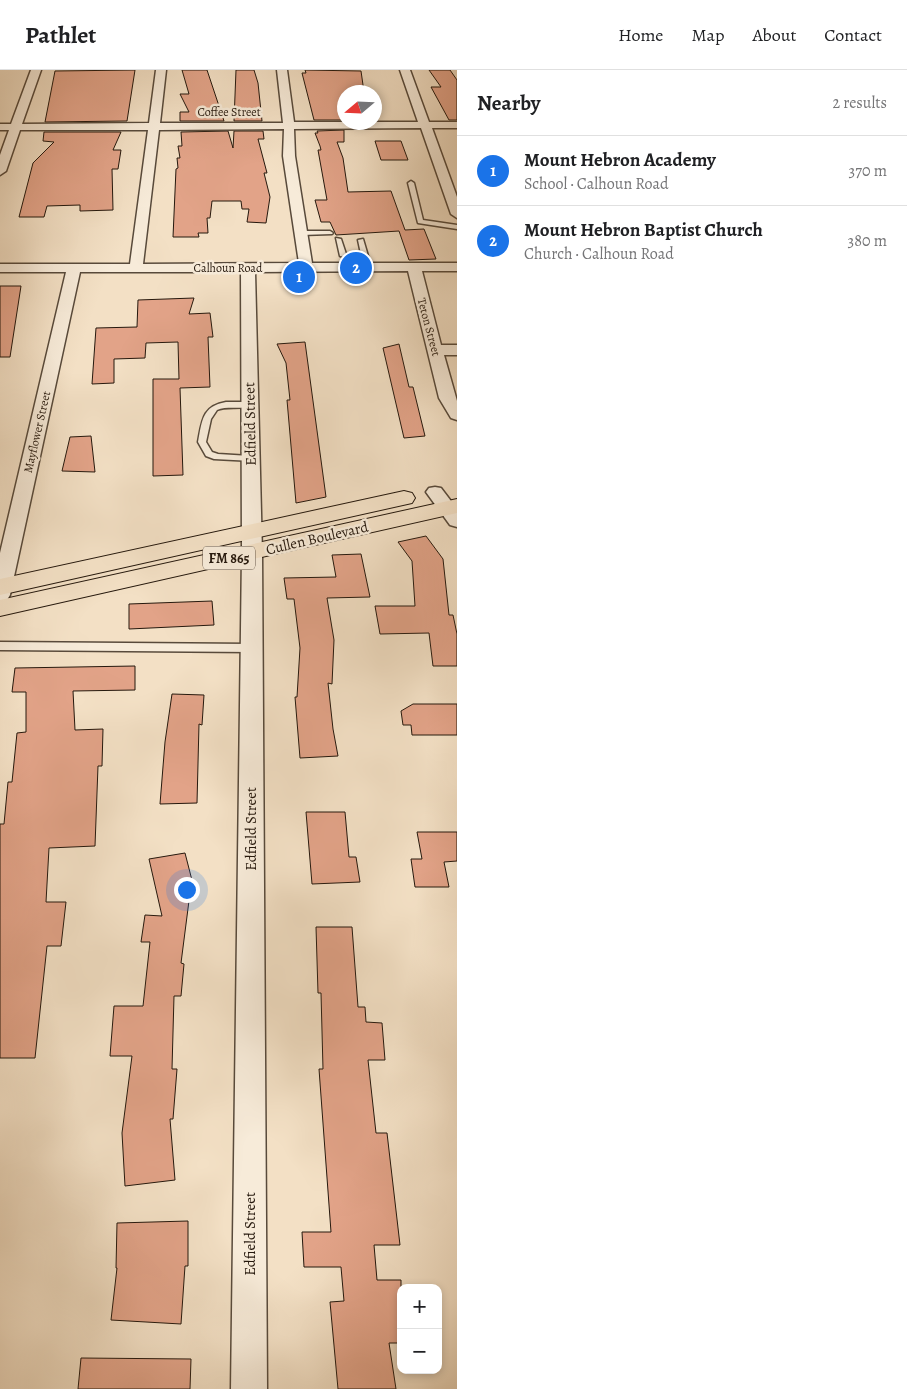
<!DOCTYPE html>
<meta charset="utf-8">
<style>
body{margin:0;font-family:Alegreya,serif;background:#f2f2f2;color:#202124}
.controls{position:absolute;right:15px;bottom:15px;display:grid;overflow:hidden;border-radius:10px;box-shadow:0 2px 8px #0003}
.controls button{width:45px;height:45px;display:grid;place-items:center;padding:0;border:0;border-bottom:1px solid #e0e0e0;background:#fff;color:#202124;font:25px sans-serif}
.compass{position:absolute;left:337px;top:15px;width:45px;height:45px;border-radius:50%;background:#fff;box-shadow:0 2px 8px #0003;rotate:251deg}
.you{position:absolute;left:186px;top:819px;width:18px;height:18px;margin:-12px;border:4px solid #fff;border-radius:50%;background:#1a73e8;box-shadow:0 0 0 8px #1a73e833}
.badge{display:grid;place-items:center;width:32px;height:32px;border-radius:50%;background:#1a73e8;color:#fff;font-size:16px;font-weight:700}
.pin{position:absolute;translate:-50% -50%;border:2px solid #fff;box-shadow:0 1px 5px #0006}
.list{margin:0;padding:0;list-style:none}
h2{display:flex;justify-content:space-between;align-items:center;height:65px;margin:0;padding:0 20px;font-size:21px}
h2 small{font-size:16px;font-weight:400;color:#757577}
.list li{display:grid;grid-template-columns:32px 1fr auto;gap:15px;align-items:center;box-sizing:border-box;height:70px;padding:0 20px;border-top:1px solid #e0e0e0}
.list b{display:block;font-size:19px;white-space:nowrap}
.list p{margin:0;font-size:16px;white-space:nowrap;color:#757577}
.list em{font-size:16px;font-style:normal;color:#757577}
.map{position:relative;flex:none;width:457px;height:1319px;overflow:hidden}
header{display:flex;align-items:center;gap:30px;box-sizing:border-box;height:70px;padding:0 25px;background:#fff;border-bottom:1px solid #e0e0e0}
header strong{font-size:24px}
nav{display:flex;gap:28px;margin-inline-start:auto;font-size:18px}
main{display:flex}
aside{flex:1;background:#fff}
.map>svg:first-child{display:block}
.building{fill:#e2a388;stroke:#25180d}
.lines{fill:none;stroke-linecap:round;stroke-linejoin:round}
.lane-casing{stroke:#584a3b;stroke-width:3}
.street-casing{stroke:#584a3b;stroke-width:3}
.primary-casing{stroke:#25180d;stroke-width:2}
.lane{fill:#f7ebd9;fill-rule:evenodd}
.street{fill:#f7ebd9;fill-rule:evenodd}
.primary{fill:#f3e0c5;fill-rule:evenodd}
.labels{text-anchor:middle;stroke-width:5;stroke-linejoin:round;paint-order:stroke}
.far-street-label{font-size:12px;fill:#25180d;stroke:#f7ebd9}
.shield{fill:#f7ebd9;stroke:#64574a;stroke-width:1}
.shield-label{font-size:14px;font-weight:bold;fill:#25180d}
.street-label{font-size:15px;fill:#25180d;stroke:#f7ebd9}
</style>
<header>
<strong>Pathlet</strong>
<nav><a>Home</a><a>Map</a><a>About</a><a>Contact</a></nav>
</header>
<main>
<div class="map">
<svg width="457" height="1319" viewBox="0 0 457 1319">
<rect width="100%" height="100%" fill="#f3e0c5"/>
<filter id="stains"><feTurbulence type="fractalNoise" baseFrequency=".004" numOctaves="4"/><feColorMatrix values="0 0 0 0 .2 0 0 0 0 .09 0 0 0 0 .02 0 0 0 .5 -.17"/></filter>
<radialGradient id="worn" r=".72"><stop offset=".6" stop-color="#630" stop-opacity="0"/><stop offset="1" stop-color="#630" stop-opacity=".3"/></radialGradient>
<path class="building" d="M135 0 127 51 45 52 55 1Z
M182 0H207L224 51H180V42H189L180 24H189Z
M236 0H254L258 13 262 51H234Z
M305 0 361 1 364 22H344V50H314L302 3H306Z
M429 0H450L457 10V50H449L431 17H441Z
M344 60V72H337L343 88 348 122 391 121 405 160 424 159 436 189 409 190 399 161 336 165 330 152H321L315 130H327L318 80H321L320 76 315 63H318L317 61Z
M228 61 233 78 234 61H263L264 69H258L267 103H264L270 127 266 153 247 152 249 139H242L241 131H212L210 148H207L208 163H198L199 167H173L176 99 178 98 177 88H180L178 76H182L181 62Z
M44 62H121L113 80H121L118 99H112L113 140 80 141V135L47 136 44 147H19L33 93 54 72 43 71Z
M375 71H401L408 90H381Z
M0 216H21L10 287H0Z
M194 228 189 244 210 243 213 267H208L210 317 180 318 183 405 153 406V309H179L178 272 146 273 145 288 114 289V313L92 314 96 258 137 257 138 230Z
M305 272 326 427 296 433 287 330H290L286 293 277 274Z
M399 274 409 317H413L425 366 404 368 383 278Z
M91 366 95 402 62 401 70 367Z
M426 466 443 489 449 545H453L457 564V596H433L429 563 380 564 375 536H415L412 491 398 472Z
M361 484 370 527 327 528 334 570 332 614 328 613 333 659 338 686 300 688 295 627H297L300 578 294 529H287L284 508 336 507 332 485Z
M212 531 214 555 129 559V534Z
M135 596V620L73 621 75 660 103 659 102 696H98L95 776 49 778 46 832H66L61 876H47L35 988H0V754H4L8 712H12L17 663 26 662V622H12L15 598Z
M172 624 204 625 202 655 199 654 197 733 160 734 165 672Z
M413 634H457V665H412L411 655H403L401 641Z
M306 742H345L349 787H356L360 812 312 814Z
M417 762H457V791L444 792 449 817H415L411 789H422Z
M185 783 195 822 190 823 181 893 184 894 181 926H174L172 999H177L173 1049H170L175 1110 125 1116 122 1063 132 986H110L114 936H143L150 872H141L145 845 162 846 149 789Z
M316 857H352L358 937H365L366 952 382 953 385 990H368L376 1063H387L400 1175H374L377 1210H401V1273H389L396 1319H338L330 1232 344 1231 341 1197H304L302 1162H331L319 999H323L321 923H318Z
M188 1151V1196H185L181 1254 111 1250 117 1198H116L117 1153Z
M81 1288 191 1289 190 1319H78Z"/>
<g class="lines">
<defs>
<path id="lane" d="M411 111 414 113 423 150 457 155V159L418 153 408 113Z
M330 161 333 163 332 164 301 165 298 163 301 161Z
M336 168 341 169 346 184H361L358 170 363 169 368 186 365 188H356L357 197 352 198 349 188 340 186Z
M226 332H250L254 334C244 341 228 335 217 340L211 349 206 372 212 382 218 384 250 386 254 389 253 391 214 389 206 386 198 372C202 351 202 336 226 332Z
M0 572 252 574 257 578 252 582 0 580Z"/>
<path id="street" d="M31 0H41L22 54 149 53 156 0H166L160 53H283L277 0H287L294 52H418L400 0H410L429 52H457V58H432L457 127V148L451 144 421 58 294 59 295 86 312 193H457V201H422L441 275H457V285H444L457 331V350L451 348 439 328 408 201 255 202 262 483 267 1319H231L242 483 241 202H80L10 525 7 530 0 531V483L66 202H0V194H130L148 60H20L6 101 0 105V85L9 60H0V54H11ZM284 59 283 86 299 193 143 194 159 60Z
M435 417 441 418 457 439V457L450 455 426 422 429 418Z"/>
<path id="primary" d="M404 421 412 423 415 428 412 433 0 525V509Z
M457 429V443L0 546V530Z"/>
</defs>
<use href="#lane" class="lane-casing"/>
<use href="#street" class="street-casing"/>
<use href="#primary" class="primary-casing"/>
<use href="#lane" class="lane"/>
<use href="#street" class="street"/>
<use href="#primary" class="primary"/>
</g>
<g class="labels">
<g class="far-street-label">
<text x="229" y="46">Coffee Street</text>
<text x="228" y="202">Calhoun Road</text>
<text transform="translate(429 257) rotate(75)" y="4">Teton Street</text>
<text transform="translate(37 362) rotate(-77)" y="4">Mayflower Street</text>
</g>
<rect class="shield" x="203" y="476.5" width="52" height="23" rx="4"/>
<g class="shield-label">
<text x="229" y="493">FM 865</text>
</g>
<g class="street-label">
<text transform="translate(250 354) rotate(-91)" y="5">Edfield Street</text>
<text transform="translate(317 468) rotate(-13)" y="5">Cullen Boulevard</text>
<text transform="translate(251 759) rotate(-90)" y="5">Edfield Street</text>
<text transform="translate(250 1164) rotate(-90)" y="5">Edfield Street</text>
</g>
</g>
<rect width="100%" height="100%" filter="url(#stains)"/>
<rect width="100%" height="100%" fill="url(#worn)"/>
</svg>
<div class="controls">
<button>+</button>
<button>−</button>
</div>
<svg class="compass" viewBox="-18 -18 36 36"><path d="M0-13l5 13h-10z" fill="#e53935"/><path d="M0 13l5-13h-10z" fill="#757577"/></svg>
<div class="you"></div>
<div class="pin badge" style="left:299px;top:207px">1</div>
<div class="pin badge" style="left:356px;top:198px">2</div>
</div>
<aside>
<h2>Nearby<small>2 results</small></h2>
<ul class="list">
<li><span class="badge">1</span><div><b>Mount Hebron Academy</b><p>School · Calhoun Road</p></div><em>370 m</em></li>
<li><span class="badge">2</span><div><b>Mount Hebron Baptist Church</b><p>Church · Calhoun Road</p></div><em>380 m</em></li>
</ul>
</aside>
</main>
